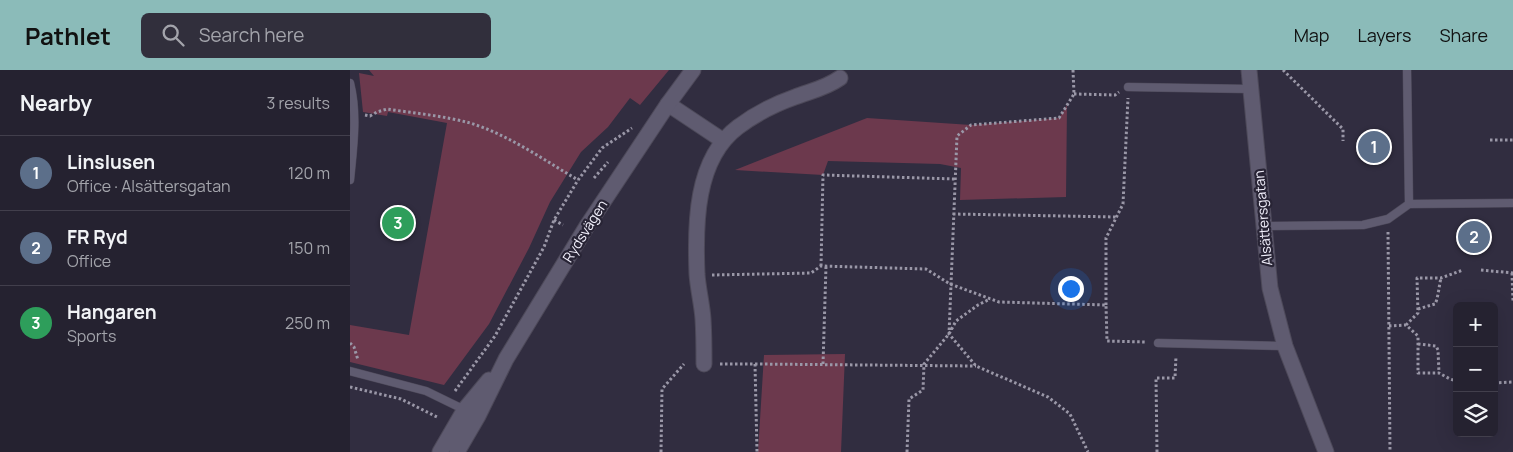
<!DOCTYPE html>
<meta charset="utf-8">
<style>
body{margin:0;font-family:Manrope,sans-serif;background:#312f3c;color:#f1f3f6}
.controls{position:absolute;right:15px;bottom:15px;display:grid;overflow:hidden;border-radius:8px;box-shadow:0 5px 20px #0002}
.controls button{width:45px;height:45px;display:grid;place-items:center;padding:0;border:0;border-bottom:1px solid #423f4c;background:#252230;color:#f1f3f6;font:25px sans-serif}
.you{position:absolute;left:720px;top:218px;width:18px;height:18px;margin:-12px;border:4px solid #fff;border-radius:50%;background:#1a73e8;box-shadow:0 0 0 8px #1a73e833}
.badge{display:grid;place-items:center;width:32px;height:32px;border-radius:50%;background:#8bbbb9;color:#fff;font-size:16px;font-weight:700}
.pin{position:absolute;translate:-50% -50%;border:2px solid #fff;box-shadow:0 1px 5px #0006}
.list{margin:0;padding:0;list-style:none}
h2{display:flex;justify-content:space-between;align-items:center;height:65px;margin:0;padding:0 20px;font-size:21px}
h2 small{font-size:16px;font-weight:400;color:#a3a4ab}
.list li{display:grid;grid-template-columns:32px 1fr auto;gap:15px;align-items:center;box-sizing:border-box;height:75px;padding:0 20px;border-top:1px solid #423f4c}
.list b{display:block;font-size:19px;white-space:nowrap}
.list p{margin:0;font-size:16px;white-space:nowrap;color:#a3a4ab}
.list em{font-size:16px;font-style:normal;color:#a3a4ab}
.icon{flex:none;width:28px;height:28px;fill:none;stroke:currentColor;stroke-width:2;stroke-linecap:round;stroke-linejoin:round}
.map{position:relative;flex:none;width:1163px;height:382px;overflow:hidden}
header{display:flex;align-items:center;gap:30px;box-sizing:border-box;height:70px;padding:0 25px;background:#8bbbb9;color:#111}
header strong{font-size:24px}
nav{display:flex;gap:28px;margin-inline-start:auto;font-size:18px}
.search{width:350px;height:45px;background:#312f3c;display:flex;align-items:center;gap:12px;box-sizing:border-box;padding:0 18px;border-radius:8px;color:#a3a4ab;font-size:19px}
main{display:flex}
aside{flex:1;background:#252230}
.map>svg:first-child{display:block}
.green{fill:#6c394d}
.lines{fill:none;stroke-linecap:round;stroke-linejoin:round}
.lane-casing{stroke:#4d4959;stroke-width:9}
.street-casing{stroke:#4d4959;stroke-width:17}
.secondary-casing{stroke:#4d4959;stroke-width:17}
.path{stroke:#9a97a7;stroke-width:3;stroke-dasharray:2.5 2.5;stroke-linecap:butt}
.lane{stroke:#5f5b70;stroke-width:8}
.street{stroke:#5f5b70;stroke-width:15}
.secondary{stroke:#5f5b70;stroke-width:15}
.labels{text-anchor:middle;stroke-width:4.5;stroke-linejoin:round;paint-order:stroke}
.street-label{font-size:14px;fill:#f1effb;stroke:#282435}
</style>
<header>
<strong>Pathlet</strong>
<div class="search"><svg class="icon" aria-label="search" viewBox="0 0 24 24"><circle cx="10" cy="10" r="6"/><path d="M15 15l6 6"/></svg>Search here</div>
<nav><a>Map</a><a>Layers</a><a>Share</a></nav>
</header>
<main>
<aside>
<h2>Nearby<small>3 results</small></h2>
<ul class="list">
<li><span class="badge" style="background:#5c6f8a">1</span><div><b>Linslusen</b><p>Office · Alsättersgatan</p></div><em>120 m</em></li>
<li><span class="badge" style="background:#5c6f8a">2</span><div><b>FR Ryd</b><p>Office</p></div><em>150 m</em></li>
<li><span class="badge" style="background:#2e9e5b">3</span><div><b>Hangaren</b><p>Sports</p></div><em>250 m</em></li>
</ul>
</aside>
<div class="map">
<svg width="1163" height="382" viewBox="0 0 1163 382">
<rect width="100%" height="100%" fill="#312d40"/>
<path class="green" d="M19 0H319L290 35 280 28 258 57 231 82 200 132 179 178 139 254 94 315 0 292V255L59 265 97 53 38 42 37 46 13 42 9 3 24 6Z
M717 35 716 127 610 130 611 98 590 94 478 91 473 105 385 100 517 48 621 55 709 48Z
M495 284 491 382H408L414 285Z"/>
<g class="lines">
<defs>
<path id="lane" d="M0 13C8 45 3 78 0 110
M778 17 901 19
M1059 134 1163 133
M914 156 1013 155 1038 149 1059 134 1057 0
M808 273 935 276
M0 301 76 321 115 340"/>
<path id="street" d="M899 0 920 218 935 276 976 382
M318 34 372 70
M354 294C354 279 354 264 353 249 352 234 348 219 347 204 345 155 345 89 388 57 404 45 425 34 445 27 461 21 476 18 490 8"/>
<path id="secondary" d="M90 382 115 339 139 310
M107 382 128 346 156 289 237 156 318 34 343 0"/>
</defs>
<use href="#lane" class="lane-casing"/>
<use href="#street" class="street-casing"/>
<use href="#secondary" class="secondary-casing"/>
<path class="path" d="M723 0 724 24 709 48 621 55 607 66 599 264 626 296 698 327 720 344 738 382
M933 0 993 59V71
M724 24 765 25 769 22
M15 45 20 46 27 42 37 39C63 43 95 46 120 53 159 65 194 90 228 110
M1140 70H1163
M244 108 258 92
M603 144 767 147
M204 150 213 155
M1038 162 1040 382
M471 196 473 105 605 109
M1131 200 1163 203
M1162 203 1163 231
M362 205 461 203 471 196 576 199 600 214 649 232 756 235 757 271 797 272
M756 235V168L773 134 778 28
M1068 239 1085 234C1088 229 1089 216 1091 208
M1056 255 1068 243 1067 208H1091L1113 200
M1039 256 1056 255 1068 266V303H1089L1100 309 1107 311
M0 273 4 277 8 290
M1068 274 1086 276 1088 280 1089 303
M370 294H405L407 382
M405 294 626 296
M473 294 476 196
M1144 313 1163 312
M0 317 51 329 89 348
M105 321 145 266 194 177 204 150 228 110 252 78 282 58
M311 382 312 319 334 294
M557 382 559 329 573 320 574 294 599 264 606 251 628 235 640 229
M807 382 806 308H825L826 286"/>
<use href="#lane" class="lane"/>
<use href="#street" class="street"/>
<use href="#secondary" class="secondary"/>
</g>
<g class="labels">
<g class="street-label">
<text transform="translate(913 148) rotate(-95)" y="5">Alsättersgatan</text>
<text transform="translate(235 161) rotate(-58)" y="5">Rydsvägen</text>
</g>
</g>
</svg>
<div class="controls">
<button>+</button>
<button>−</button>
<button><svg class="icon" aria-label="layers" viewBox="0 0 24 24"><path d="M12 4l9 5-9 5-9-5zM3 14l9 5 9-5"/></svg></button>
</div>
<div class="you"></div>
<div class="pin badge" style="left:1024px;top:77px;background:#5c6f8a">1</div>
<div class="pin badge" style="left:1124px;top:167px;background:#5c6f8a">2</div>
<div class="pin badge" style="left:48px;top:153px;background:#2e9e5b">3</div>
</div>
</main>
